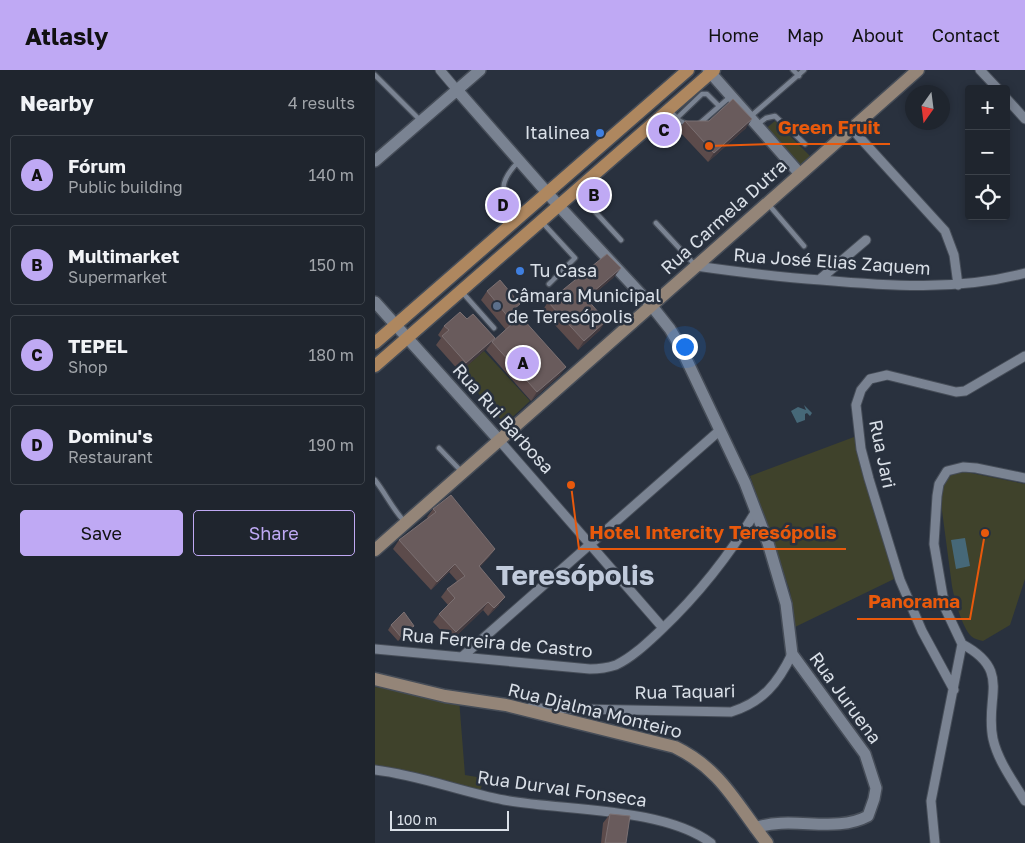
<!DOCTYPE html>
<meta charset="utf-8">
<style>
body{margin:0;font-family:"Golos Text",sans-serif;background:#2c313a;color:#f1f3f6}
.controls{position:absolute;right:15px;top:15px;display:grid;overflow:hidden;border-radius:5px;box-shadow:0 2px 8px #0003}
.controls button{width:45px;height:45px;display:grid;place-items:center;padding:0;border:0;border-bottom:1px solid #3c424a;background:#1f252e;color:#f1f3f6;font:25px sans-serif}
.compass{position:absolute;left:530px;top:15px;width:45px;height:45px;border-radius:50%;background:#1f252e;box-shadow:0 2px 8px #0003;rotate:194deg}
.scale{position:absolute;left:15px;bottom:12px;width:119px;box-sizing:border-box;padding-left:5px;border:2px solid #dae0e8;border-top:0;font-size:14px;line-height:18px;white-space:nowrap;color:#dae0e8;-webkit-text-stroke:4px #29313e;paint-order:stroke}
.you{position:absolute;left:309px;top:276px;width:18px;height:18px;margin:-12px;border:4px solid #fff;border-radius:50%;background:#1a73e8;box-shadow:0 0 0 8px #1a73e833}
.badge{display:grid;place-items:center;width:32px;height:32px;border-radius:50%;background:#bfa9f4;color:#111;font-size:16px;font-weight:700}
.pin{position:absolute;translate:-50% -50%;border:2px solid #fff;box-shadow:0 1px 5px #0006}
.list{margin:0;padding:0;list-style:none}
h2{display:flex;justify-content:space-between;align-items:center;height:65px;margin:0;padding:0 20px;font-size:21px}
h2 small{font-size:16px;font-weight:400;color:#a1a5aa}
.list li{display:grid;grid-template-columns:32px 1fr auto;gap:15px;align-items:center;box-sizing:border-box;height:80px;margin:0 10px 10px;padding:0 10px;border:1px solid #3c424a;border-radius:5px}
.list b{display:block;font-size:19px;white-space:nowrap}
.list p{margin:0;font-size:16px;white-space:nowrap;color:#a1a5aa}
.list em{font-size:16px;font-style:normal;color:#a1a5aa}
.actions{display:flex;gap:10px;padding:15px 20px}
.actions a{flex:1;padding:11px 0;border:1px solid #bfa9f4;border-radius:5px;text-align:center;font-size:18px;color:#bfa9f4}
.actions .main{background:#bfa9f4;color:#111}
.icon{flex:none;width:28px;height:28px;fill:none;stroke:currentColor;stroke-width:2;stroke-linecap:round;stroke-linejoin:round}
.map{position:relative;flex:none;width:650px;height:773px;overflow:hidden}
header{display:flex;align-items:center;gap:30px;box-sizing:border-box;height:70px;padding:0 25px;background:#bfa9f4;color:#111}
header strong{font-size:24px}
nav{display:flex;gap:28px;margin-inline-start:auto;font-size:18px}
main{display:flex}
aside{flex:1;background:#1f252e}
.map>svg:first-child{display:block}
.green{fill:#3f422b}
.water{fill:#466878}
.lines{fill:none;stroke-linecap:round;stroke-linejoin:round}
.service-casing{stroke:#464d58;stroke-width:7}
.minor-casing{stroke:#464d58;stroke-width:11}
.tertiary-casing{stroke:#464d58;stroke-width:14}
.secondary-casing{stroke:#464d58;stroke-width:15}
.primary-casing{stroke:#464d58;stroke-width:15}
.service{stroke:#7a8392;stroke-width:4.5}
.minor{stroke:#7a8392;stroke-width:9}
.tertiary{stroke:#7a8392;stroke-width:11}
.secondary{stroke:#948578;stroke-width:12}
.primary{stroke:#ae875f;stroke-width:12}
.wall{fill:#5c4b4b}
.shaded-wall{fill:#423a3f}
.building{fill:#695b5c;stroke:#7b7072}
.shop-dot{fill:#3f7fe0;stroke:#29313e;stroke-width:2}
.service-dot{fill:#5c6f8a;stroke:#29313e;stroke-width:2}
.labels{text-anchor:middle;stroke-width:5;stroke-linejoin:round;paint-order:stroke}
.poi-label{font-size:18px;fill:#dae0e8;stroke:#29313e;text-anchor:start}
.street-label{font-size:18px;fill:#dae0e8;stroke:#29313e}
.town-label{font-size:28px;font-weight:bold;fill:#c1cbdc;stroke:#29313e}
.leader{fill:none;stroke:#e8590c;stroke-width:2}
.callout-dot{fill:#e8590c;stroke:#29313e;stroke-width:2}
.callout-label{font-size:19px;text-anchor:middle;font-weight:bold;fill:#e8590c;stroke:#29313e;stroke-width:5;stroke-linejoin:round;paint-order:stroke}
</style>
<header>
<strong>Atlasly</strong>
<nav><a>Home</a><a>Map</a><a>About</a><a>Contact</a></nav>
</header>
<main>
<aside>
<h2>Nearby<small>4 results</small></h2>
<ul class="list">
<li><span class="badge">A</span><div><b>Fórum</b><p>Public building</p></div><em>140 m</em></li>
<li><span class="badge">B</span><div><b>Multimarket</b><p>Supermarket</p></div><em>150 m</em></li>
<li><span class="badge">C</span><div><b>TEPEL</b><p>Shop</p></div><em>180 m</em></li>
<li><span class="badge">D</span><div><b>Dominu's</b><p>Restaurant</p></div><em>190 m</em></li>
</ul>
<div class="actions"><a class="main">Save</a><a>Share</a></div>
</aside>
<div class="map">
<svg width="650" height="773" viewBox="0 0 650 773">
<rect width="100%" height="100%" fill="#29313e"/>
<path class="green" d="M400 51 436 87 426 97 389 60Z
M109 281 155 331 130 354 85 302Z
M479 367 519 509 420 557 415 521 375 406Z
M581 400 650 414V509L635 555 608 571C604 570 599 569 596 566 587 557 579 528 577 516L564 418Z
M0 617 84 629 90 705 108 708 105 724 0 696Z"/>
<path class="water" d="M429 335 437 343 435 346 432 343 430 344V350L422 353 416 341 423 337 431 340Z
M590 468 595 496 581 499 576 470Z"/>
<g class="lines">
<defs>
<path id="service" d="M418 0 424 6
M0 5 45 50
M294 40 305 51 313 55
M376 46 429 0
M302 48 327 24H332L344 36
M324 54 356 26
M383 54 391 48 400 46 430 74
M201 121 246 170
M394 135 429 176
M141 148C127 123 121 115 143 92
M166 151 200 188 174 214
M281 153 319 194
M87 222 119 258
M64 378 87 402
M0 410C11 424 18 440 30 452"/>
<path id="minor" d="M65 0 82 20
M605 0 623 19
M631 28 650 49
M477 59 570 161 579 185 583 215
M321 196C363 202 404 207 446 210 514 216 583 221 650 203
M444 210 491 170
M124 370 288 558
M587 574C638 601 609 627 618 669 623 691 638 711 650 731
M0 579 215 599C224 599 232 598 241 595 258 587 273 572 286 560 324 524 354 486 381 441
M88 586 344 361
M579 620 547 561 525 510 494 409 486 379 481 335 486 320 495 309 512 305 581 322 590 321 650 286
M155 638 356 642C388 632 403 613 417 584
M0 700C44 705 86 722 129 730 189 741 288 737 336 773
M560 773 556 731 587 574 570 538 559 474 562 426 564 414 572 401 588 397 601 398 650 408"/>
<path id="tertiary" d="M333 0 425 104
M82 20 183 135 276 235 295 259 305 276 370 413 393 473 411 534 417 584 490 684 501 718 499 729 493 746C460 764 416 745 380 758
M0 91 105 0
M0 232 124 370"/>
<path id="secondary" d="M0 480 543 0
M0 609 70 626 131 635 300 677C347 700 361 734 392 773"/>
<path id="primary" d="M0 273 313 0
M0 296 339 0"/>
</defs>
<use href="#service" class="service-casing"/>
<use href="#minor" class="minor-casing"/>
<use href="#tertiary" class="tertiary-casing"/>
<use href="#secondary" class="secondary-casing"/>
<use href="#primary" class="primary-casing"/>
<use href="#service" class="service"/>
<use href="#minor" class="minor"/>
<use href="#tertiary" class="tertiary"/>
<use href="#secondary" class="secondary"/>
<use href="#primary" class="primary"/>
</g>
<path class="wall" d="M310 51 371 58 333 92 303 60Z
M239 207 212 230 225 260 203 280 167 241 173 232Z
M112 221 140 241 185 305 156 331 111 280 117 272 131 260 106 230Z
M92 249 120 268 113 277 85 302 61 275 66 268 63 265 69 256Z
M58 439 120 479 114 487 105 497 124 535 113 546 108 540 76 571 58 552 64 544 73 535 66 527 72 519 82 511 74 502 56 520 18 479 24 470 53 448 52 447Z
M16 555 36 560 23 571 13 560Z
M235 744 251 773H226L228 753Z"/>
<path class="shaded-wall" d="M377 49 371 58 333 92 339 83Z
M246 198 239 207 204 237 211 228Z
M231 251 225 260 203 280 209 271Z
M120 268 113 277 85 302 91 293Z
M191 297 185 305 156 331 162 322Z
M120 479 114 487 98 504 104 496Z
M80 494 74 502 56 520 62 512Z
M130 527 124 535 113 546 119 538Z
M113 532 108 540 76 571 81 562Z
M39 556 36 560 23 571 26 567Z"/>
<path class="building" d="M358 29 377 49 339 83 310 51H334Z
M232 184 246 198 211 228 231 251 209 271 173 232Z
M125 210 145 234 139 239 191 297 162 322 117 272 138 253 112 221Z
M85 242 92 249 98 244 120 268 91 293 67 266 74 260 69 256Z
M76 425 120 479 104 496 130 527 119 538 113 532 81 562 64 544 80 528 72 519 90 506 80 494 62 512 24 470 61 442 58 439Z
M29 542 39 556 26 567 16 555Z
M235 744 255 746 251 773H230Z"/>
<g class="shop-dot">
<circle cx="225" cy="63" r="5"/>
<circle cx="145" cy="201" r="5"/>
</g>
<circle class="service-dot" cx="122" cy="236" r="5"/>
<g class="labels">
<g class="poi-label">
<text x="215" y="69" text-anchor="end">Italinea</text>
<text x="155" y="207">Tu Casa</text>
<text x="132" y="232">Câmara Municipal<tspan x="132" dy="21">de Teresópolis</tspan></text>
</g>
<g class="street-label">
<text transform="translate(349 147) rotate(-42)" y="6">Rua Carmela Dutra</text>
<text transform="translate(457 192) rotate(4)" y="6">Rua José Elias Zaquem</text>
<text transform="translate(128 349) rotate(48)" y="6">Rua Rui Barbosa</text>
<text transform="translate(507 384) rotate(78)" y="6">Rua Jari</text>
<text transform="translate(122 573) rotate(5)" y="6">Rua Ferreira de Castro</text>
<text transform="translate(310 622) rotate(-1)" y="6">Rua Taquari</text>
<text transform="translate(470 628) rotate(54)" y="6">Rua Juruena</text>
<text transform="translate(220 641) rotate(14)" y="6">Rua Djalma Monteiro</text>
<text transform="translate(187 719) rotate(8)" y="6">Rua Durval Fonseca</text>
</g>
<g class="town-label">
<text x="200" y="515">Teresópolis</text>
</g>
</g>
<path class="leader" d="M334 76L393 74H515M196 415L204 479H471M610 463L595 549H482"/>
<g class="callout-dot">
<circle cx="334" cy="76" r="5"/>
<circle cx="196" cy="415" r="5"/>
<circle cx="610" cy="463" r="5"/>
</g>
<g class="callout-label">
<text x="454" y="64">Green Fruit</text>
<text x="338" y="469">Hotel Intercity Teresópolis</text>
<text x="539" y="538">Panorama</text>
</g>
</svg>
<div class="controls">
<button>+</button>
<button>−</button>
<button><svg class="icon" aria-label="locate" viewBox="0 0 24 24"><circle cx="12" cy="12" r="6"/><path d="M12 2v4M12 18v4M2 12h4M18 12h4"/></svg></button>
</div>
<svg class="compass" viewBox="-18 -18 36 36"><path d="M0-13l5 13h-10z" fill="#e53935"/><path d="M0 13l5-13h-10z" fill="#a1a5aa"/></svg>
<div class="scale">100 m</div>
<div class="you"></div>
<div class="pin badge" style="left:148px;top:293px">A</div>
<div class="pin badge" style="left:219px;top:125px">B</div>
<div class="pin badge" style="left:289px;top:60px">C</div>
<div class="pin badge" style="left:128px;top:135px">D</div>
</div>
</main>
